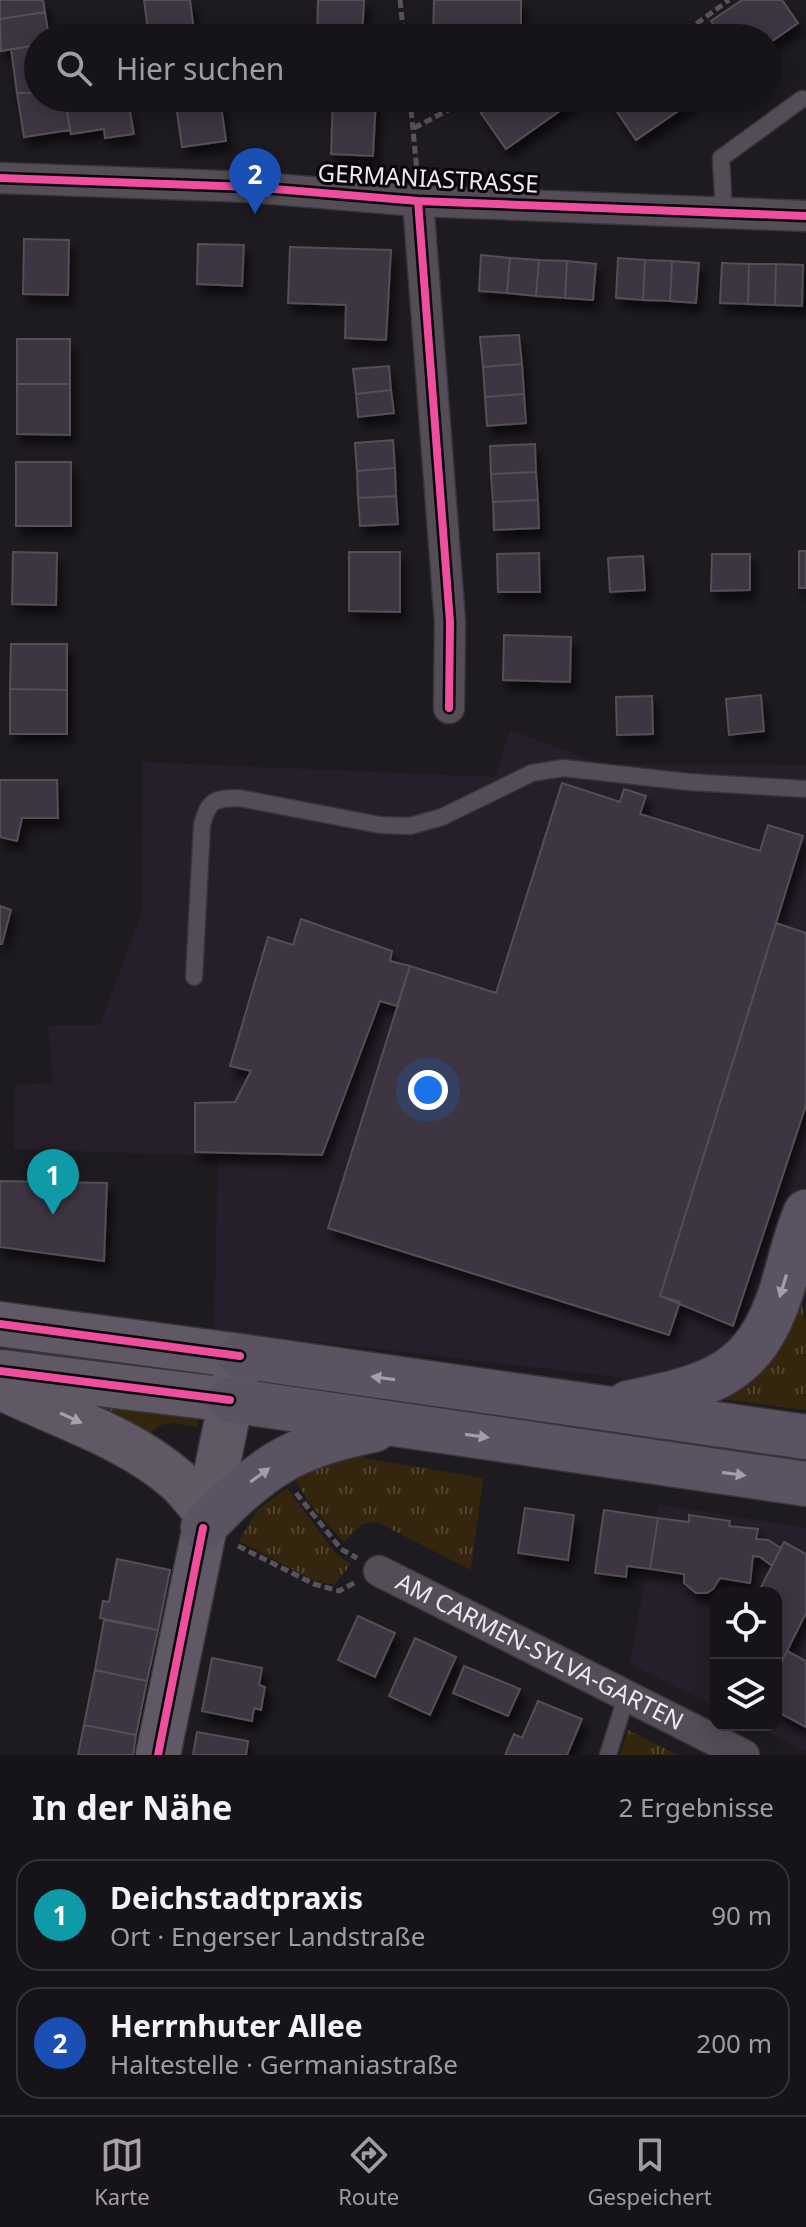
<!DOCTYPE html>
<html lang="de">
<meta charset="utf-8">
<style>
body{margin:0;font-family:"Noto Sans",sans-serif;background:#1f1d21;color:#f1f3f6}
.controls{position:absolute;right:24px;bottom:24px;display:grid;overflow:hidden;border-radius:16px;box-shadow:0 4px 20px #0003}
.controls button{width:72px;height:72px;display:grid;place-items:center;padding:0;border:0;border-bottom:2px solid #353337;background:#161418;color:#f1f3f6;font:40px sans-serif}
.you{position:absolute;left:428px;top:1090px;width:28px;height:28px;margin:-20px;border:6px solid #fff;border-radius:50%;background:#1a73e8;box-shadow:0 0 0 12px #1a73e833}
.badge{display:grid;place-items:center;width:52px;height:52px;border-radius:50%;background:#a5a1a7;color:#fff;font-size:26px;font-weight:700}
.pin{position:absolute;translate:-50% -66px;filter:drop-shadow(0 2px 4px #0008)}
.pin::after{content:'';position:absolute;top:42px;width:28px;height:24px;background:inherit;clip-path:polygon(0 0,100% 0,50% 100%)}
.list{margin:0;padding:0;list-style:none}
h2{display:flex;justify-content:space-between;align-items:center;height:104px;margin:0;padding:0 32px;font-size:34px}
h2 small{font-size:26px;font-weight:400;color:#9e9ea2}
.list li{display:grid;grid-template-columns:52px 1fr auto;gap:24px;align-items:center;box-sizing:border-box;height:112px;margin:0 16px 16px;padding:0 16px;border:2px solid #353337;border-radius:24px}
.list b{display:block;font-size:30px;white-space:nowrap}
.list p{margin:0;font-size:26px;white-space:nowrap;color:#9e9ea2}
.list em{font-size:26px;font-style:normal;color:#9e9ea2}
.icon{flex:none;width:44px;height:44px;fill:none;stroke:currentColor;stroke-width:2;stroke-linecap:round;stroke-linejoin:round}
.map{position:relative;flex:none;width:806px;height:1755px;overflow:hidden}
.search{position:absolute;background:#161418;box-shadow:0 4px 20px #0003;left:24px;right:24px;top:24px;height:88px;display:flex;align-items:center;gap:20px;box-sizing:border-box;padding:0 28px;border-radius:44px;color:#9e9ea2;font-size:30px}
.sheet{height:360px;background:#161418}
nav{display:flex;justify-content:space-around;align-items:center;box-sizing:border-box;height:112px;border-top:2px solid #353337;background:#161418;font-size:22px;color:#9e9ea2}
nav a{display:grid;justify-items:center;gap:4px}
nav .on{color:#a5a1a7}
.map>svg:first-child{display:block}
.built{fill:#261e2a}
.grass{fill:url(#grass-tufts)}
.building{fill:#3e3443;stroke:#524f53;stroke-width:2;filter:url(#shadow)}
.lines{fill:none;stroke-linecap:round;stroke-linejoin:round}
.lane-casing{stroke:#373538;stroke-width:19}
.street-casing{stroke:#373538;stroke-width:33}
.secondary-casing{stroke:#373538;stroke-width:47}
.highway-casing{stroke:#373538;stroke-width:47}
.path{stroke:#58535b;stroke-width:5;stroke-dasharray:8 4;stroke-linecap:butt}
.lane{stroke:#544d58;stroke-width:16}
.street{stroke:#544d58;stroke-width:30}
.secondary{stroke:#605865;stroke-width:44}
.highway{stroke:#5b5361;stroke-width:44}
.cycleway-casing{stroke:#080609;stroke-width:13}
.cycleway{stroke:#ef4d9e;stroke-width:8}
.oneway{fill:#a49ea8}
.oneway2{fill:#a6a0aa}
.labels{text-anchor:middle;stroke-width:6;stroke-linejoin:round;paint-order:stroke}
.street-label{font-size:24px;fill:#ede9ef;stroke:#080609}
</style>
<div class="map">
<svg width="806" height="1755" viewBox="0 0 806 1755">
<defs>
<pattern id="grass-tufts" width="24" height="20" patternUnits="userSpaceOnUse" patternTransform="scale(2)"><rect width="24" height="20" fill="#34260e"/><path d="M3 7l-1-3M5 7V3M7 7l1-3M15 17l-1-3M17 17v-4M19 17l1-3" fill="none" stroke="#524631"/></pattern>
<filter id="shadow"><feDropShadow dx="5" dy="9" stdDeviation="4" flood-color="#0009"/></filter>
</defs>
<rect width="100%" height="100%" fill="#1e1b20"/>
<path class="built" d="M510 730 601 764 806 765V1183L759 1307 721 1356 652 1381 214 1330 218 1156 14 1149 15 1085 53 1083 48 1025H100L142 911 143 762 495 777Z
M658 1504 806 1528V1752L752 1725H776V1593H716V1707L630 1664Z"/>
<path class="grass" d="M791 1301 801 1302 806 1323V1410L706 1397Z
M42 1390 198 1414 197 1427C169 1422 160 1418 142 1444Z
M363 1454 364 1458 483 1478 471 1570 377 1522 362 1524 344 1542 309 1503 288 1467Z
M287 1488 336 1554 351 1564 334 1585 315 1581 239 1541 257 1510Z
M628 1730 678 1755H620Z"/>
<path class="building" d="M0 0H43L45 12 0 19Z
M144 0H190L195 38H149Z
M318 0H364L362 38H317Z
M434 0H521V38H433Z
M742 0H782L798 23 768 44V38H723L711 21Z
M45 12 49 38H38V45L1 51 0 19Z
M38 45V93H17L11 49Z
M17 93H38V98H65L70 130 24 137Z
M175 98H220L226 141 182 147Z
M333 98H376L373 156 331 154Z
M502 98H578L506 149 481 113Z
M617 98H697L636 140 611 103Z
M115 99 116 109 129 107 134 134 105 138 104 129 71 134 66 106Z
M24 239 69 240 68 295 23 294Z
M198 244 244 245 242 286 197 284Z
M290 247 391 250 386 340 345 338 346 305 288 303Z
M481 255 510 258 507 293 479 291Z
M510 258 539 260 536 296 507 293Z
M618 258 645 260 643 300 616 298Z
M539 260 567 261 565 298 536 296Z
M645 260 672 261 670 301 643 300Z
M567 261 596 264 593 300 565 298Z
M672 261 699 263 696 303 670 301Z
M722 263 749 264 748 304 720 303Z
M749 264H776L775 305 748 304Z
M776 264 803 265 802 306 775 305Z
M519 335 522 364 483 367 480 337Z
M17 339H70V384H17Z
M522 364 524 394 485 397 483 367Z
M389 366 391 390 356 394 353 369Z
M17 384H70V435L17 434Z
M391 390 394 413 358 417 356 394Z
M524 394 526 423 487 426 485 397Z
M393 440 395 468 357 471 355 443Z
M535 444 536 472 491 474 490 446Z
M16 462H71V526H16Z
M395 468 396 496 358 498 357 471Z
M536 472 538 500 493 502 491 474Z
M396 496 398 524 360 526 358 498Z
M538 500 539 528 494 530 493 502Z
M799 551H806V588H799Z
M13 552 57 553 56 605 12 604Z
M349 552H400V612L349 611Z
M539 553 540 592H498L497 554Z
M712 554H750V590L711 591Z
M643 556 645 590 610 592 608 558Z
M504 635 571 637 570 682 503 680Z
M11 644H67V690L10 689Z
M10 689 67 690V734H10Z
M761 695 764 731 729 735 726 699Z
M652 696 653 734 617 735 616 697Z
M0 780H57L58 818H22L17 841 0 837Z
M562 783 620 802 624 789 646 796 640 814 760 851 768 825 803 836 660 1296 680 1302 669 1335 328 1228 410 966 496 993Z
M0 906 11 910 2 944H0Z
M301 919 392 951 390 961 410 966 397 1006 380 1001 322 1155 195 1152V1103L235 1102 251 1071 230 1066 268 937 293 945Z
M776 923 806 933V1105L733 1326 660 1296Z
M0 1181 107 1183 104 1261 0 1247Z
M525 1508 574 1515 568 1560 518 1553Z
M604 1510 658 1518 650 1569 627 1566 626 1577 595 1573Z
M689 1515 730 1521 729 1526 758 1529 756 1539 768 1540 781 1548 772 1566 760 1557 753 1556 750 1583 720 1578 713 1589 707 1593H696L684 1583V1574L650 1569 658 1518 689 1522Z
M784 1542 806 1554V1613L776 1673V1593H758Z
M117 1559 170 1570 158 1630 100 1618 103 1601 109 1602Z
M358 1616 395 1633 375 1677 338 1660Z
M104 1620 158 1630 147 1681 95 1670Z
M415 1638 456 1657 430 1715 389 1696Z
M787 1651 806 1661V1727L776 1711V1673Z
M212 1658 262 1668 259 1685 265 1687 261 1710 254 1708 252 1721 202 1711Z
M464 1666 520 1689 508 1716 453 1693Z
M95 1670 147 1681 136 1735 84 1725Z
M538 1701 582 1719 567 1755H505L514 1734 522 1738Z
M84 1725 136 1735 133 1755H78Z
M197 1732 248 1741 246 1755H193Z"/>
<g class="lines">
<defs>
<path id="lane" d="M724 213 721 158 802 99
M194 977 202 825C209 799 214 799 239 798L380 825 410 826 442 817 532 773 563 768 689 782 806 789
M608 1755 626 1697"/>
<g id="street">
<path d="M0 178 250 187 418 201 806 216"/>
<path d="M418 201 450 622 449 708"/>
<path id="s1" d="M379 1571 744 1755"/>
</g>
<path id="secondary" d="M0 1324 240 1356 158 1755
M2 1372 230 1400
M0 1387C58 1416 127 1436 177 1480 188 1490 197 1502 206 1513"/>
<path id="highway" d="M240 1356 806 1437
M230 1400 806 1484
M628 1403C709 1386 755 1376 782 1289 790 1263 795 1237 806 1212
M203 1528C261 1468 291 1446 374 1430"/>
</defs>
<use href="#lane" class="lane-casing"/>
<use href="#street" class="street-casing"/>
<use href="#secondary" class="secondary-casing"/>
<use href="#highway" class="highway-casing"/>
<path class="path" d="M400 0 404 38
M564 38 579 28 586 38
M677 38 729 0
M410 98 417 172
M414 128 471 98
M296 1493 341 1549 357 1558
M238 1546 314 1584 339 1591 356 1582"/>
<use href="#lane" class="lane"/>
<use href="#street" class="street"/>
<use href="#secondary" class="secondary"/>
<use href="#highway" class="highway"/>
<defs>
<path id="cycleway" d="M0 178 250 187 418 201 806 216
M418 201 450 622 449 708
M0 1324 240 1356
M0 1371 230 1400
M158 1755 203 1528"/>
</defs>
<use href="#cycleway" class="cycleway-casing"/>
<use href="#cycleway" class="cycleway"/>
</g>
<defs><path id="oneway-solid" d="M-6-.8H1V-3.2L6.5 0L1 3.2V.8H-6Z" transform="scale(2)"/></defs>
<g class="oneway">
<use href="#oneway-solid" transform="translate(783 1286) rotate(107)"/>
<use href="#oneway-solid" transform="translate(383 1378) rotate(-172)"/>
<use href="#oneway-solid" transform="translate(477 1436) rotate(8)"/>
<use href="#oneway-solid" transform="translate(734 1474) rotate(8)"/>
<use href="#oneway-solid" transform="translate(260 1475) rotate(-36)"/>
</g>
<use class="oneway2" href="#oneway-solid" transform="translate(71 1418) rotate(25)"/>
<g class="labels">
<g class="street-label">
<text transform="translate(428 179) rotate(3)" y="8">GERMANIASTRASSE</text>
<text dy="8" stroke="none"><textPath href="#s1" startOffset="180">AM CARMEN-SYLVA-GARTEN</textPath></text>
</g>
</g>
</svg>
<div class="controls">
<button><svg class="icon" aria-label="locate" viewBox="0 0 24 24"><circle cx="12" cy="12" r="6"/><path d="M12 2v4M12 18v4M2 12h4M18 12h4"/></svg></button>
<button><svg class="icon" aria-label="layers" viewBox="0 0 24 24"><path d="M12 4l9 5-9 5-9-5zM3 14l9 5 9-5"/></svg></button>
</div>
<div class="you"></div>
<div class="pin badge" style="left:53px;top:1215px;background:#0f9aa8">1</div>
<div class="pin badge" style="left:255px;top:214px;background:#1a4fb4">2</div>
<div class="search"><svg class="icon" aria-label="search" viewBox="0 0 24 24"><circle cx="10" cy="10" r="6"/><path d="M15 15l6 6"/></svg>Hier suchen</div>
</div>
<section class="sheet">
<h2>In der Nähe<small>2 Ergebnisse</small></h2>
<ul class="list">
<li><span class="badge" style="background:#0f9aa8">1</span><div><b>Deichstadtpraxis</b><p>Ort · Engerser Landstraße</p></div><em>90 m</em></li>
<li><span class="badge" style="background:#1a4fb4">2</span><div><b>Herrnhuter Allee</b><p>Haltestelle · Germaniastraße</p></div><em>200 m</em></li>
</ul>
</section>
<nav>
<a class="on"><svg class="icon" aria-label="map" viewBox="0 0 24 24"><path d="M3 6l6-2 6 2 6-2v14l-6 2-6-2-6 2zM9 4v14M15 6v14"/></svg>Karte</a>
<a><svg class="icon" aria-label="directions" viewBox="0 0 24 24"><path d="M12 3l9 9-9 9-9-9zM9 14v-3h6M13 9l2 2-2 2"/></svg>Route</a>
<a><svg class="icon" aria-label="saved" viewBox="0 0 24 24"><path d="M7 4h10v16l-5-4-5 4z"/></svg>Gespeichert</a>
</nav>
